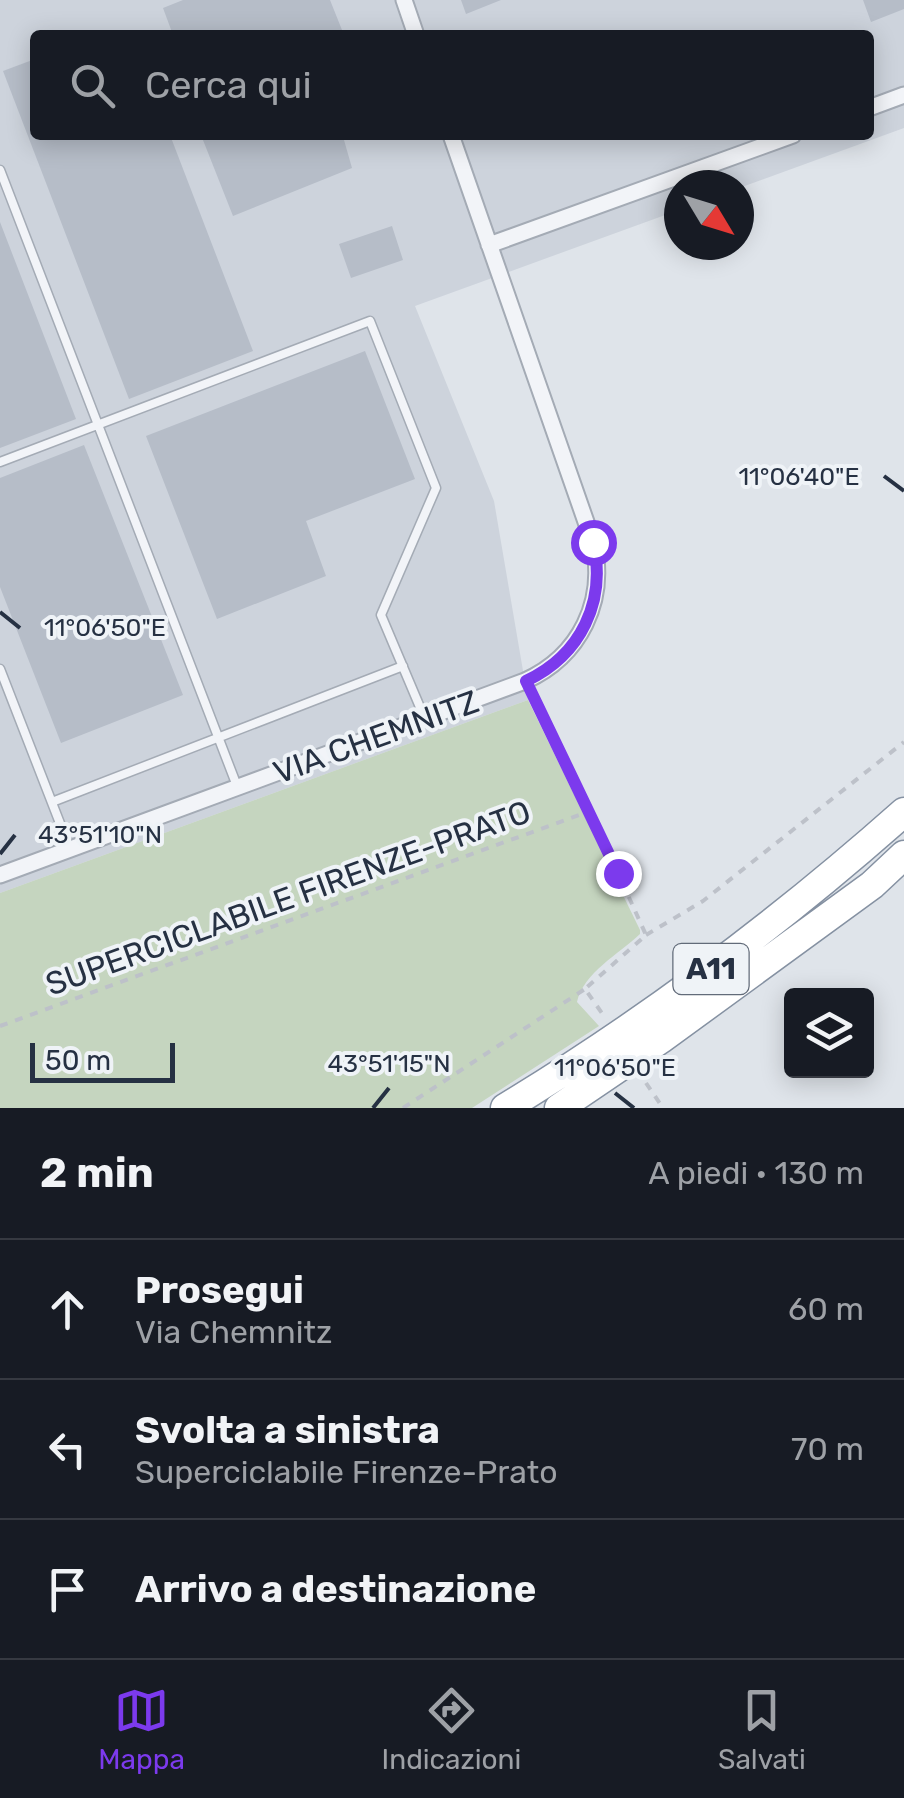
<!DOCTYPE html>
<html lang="it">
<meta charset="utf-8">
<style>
body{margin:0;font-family:Rubik,sans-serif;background:#20242c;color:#f1f3f6}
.controls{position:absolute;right:30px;bottom:30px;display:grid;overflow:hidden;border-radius:10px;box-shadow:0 5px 25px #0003}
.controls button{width:90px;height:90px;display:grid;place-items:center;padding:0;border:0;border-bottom:2px solid #363941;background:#171b24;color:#f1f3f6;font:50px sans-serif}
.compass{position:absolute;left:664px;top:170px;width:90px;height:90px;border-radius:50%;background:#171b24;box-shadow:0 5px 25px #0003;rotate:128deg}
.scale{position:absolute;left:30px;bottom:25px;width:145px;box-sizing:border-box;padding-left:10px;border:5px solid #263143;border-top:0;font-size:28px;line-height:35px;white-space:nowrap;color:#263143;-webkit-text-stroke:8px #eff3f7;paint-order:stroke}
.stop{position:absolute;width:30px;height:30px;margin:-22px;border:8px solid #7c3aed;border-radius:50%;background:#fff}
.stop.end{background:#7c3aed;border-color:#fff;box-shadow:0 2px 10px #0008}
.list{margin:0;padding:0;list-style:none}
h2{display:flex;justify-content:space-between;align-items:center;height:130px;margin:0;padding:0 40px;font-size:42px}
h2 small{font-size:32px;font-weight:400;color:#9ea1a6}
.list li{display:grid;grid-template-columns:65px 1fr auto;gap:30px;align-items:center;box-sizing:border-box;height:140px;padding:0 40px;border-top:2px solid #363941}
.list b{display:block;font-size:38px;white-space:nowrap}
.list p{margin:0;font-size:32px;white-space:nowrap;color:#9ea1a6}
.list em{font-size:32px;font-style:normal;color:#9ea1a6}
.icon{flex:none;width:55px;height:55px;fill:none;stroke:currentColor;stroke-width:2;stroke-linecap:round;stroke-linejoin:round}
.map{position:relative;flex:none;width:904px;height:1108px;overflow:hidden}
.search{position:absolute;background:#171b24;box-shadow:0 5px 25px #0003;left:30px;right:30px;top:30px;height:110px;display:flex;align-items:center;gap:25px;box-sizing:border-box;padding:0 35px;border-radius:10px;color:#9ea1a6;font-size:38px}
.sheet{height:550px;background:#171b24}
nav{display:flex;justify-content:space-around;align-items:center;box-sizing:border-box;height:140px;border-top:2px solid #363941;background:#171b24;font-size:28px;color:#9ea1a6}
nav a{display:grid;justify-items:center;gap:5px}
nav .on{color:#7c3aed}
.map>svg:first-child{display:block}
.built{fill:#cdd3dc;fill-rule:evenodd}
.green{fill:#c5d5bf}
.building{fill:#b6bdc8}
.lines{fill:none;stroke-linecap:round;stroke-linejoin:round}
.service-casing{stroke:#a4abb5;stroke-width:11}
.minor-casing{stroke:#a4abb5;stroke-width:19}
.motorway-casing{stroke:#8591a2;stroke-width:31}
.path{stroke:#bdc1c9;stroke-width:4;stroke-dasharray:8 8;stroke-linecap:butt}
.service{stroke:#f2f4f8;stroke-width:8}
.minor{stroke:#f2f4f8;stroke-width:15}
.motorway{stroke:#fff;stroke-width:28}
.route{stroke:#7c3aed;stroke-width:12}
.ticks{fill:none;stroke:#263143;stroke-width:4}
.labels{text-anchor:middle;stroke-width:8;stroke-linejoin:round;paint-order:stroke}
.shield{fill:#eff3f7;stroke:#626b79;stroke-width:2.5}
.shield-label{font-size:30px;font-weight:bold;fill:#263143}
.street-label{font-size:32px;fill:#263143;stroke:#eff3f7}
.ticks-label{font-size:25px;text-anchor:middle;fill:#263143;stroke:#eff3f7;stroke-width:8;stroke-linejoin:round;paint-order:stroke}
</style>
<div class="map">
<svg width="904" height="1108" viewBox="0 0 904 1108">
<rect width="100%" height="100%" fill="#dfe4ea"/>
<path class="built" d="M0 0H904V128L739 188V185H679V210L415 306 494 501 528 700 0 893ZM35 35H869V135H35Z"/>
<path class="green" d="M528 700 640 930V934C619 954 583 973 577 1002L599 1026 472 1108H0V893Z"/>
<path class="building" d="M183 0H330L344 35H173L163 8Z
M461 0H501L466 14Z
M863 0H904V9L871 22Z
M35 59V135H170L253 351 129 399 3 71Z
M201 135H356L344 140 352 168 233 216Z
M0 222 76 419 0 448Z
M392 226 403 260 351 278 339 244Z
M365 351 415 479 306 521 326 576 217 619 146 436Z
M84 445 183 695 61 743 0 587V478Z"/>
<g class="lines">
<defs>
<path id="service" d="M0 170 237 786
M0 462 370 321 436 488 381 615 425 719
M0 669 70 849
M52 802 403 666"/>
<path id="minor" d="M404 0 416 35
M869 108 904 95
M489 245 793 135
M0 875 525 681C580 656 607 601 593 542L451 135"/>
<path id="motorway" d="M505 1108C647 1022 780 922 904 812
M559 1108 661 1039 872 885 904 855"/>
</defs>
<use href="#service" class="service-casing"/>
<use href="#minor" class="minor-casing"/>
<use href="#motorway" class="motorway-casing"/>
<path class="path" d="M532 695 590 811 646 935 585 989 604 1016
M646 935 703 901 904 742
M0 1026 590 811
M646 1083 663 1108
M403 1108 585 989"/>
<use href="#service" class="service"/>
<use href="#minor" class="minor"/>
<use href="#motorway" class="motorway"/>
</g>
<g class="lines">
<path class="route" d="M593 542C607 601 581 655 526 681L618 873"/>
</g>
<path class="ticks" d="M884 476 904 491M0 612 20 628M0 854 15 835M615 1093 634 1108M373 1108 389 1088"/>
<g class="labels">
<rect class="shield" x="673.5" y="944" width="75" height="50" rx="8"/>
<g class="shield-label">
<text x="711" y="979">A11</text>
</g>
<g class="street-label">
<text transform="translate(376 737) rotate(-20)" y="11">VIA CHEMNITZ</text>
<text transform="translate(288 898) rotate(-20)" y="11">SUPERCICLABILE FIRENZE-PRATO</text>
</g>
</g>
<g class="ticks-label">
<text x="799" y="485">11°06'40"E</text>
<text x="105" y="636">11°06'50"E</text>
<text x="100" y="843">43°51'10"N</text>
<text x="389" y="1072">43°51'15"N</text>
<text x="615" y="1076">11°06'50"E</text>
</g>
</svg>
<div class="controls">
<button><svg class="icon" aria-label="layers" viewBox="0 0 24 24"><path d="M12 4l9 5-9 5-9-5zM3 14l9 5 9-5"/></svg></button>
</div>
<svg class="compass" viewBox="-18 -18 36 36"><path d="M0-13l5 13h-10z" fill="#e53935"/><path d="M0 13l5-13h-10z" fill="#9ea1a6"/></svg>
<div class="scale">50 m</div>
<div class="stop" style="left:593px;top:542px"></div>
<div class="stop end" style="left:618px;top:873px"></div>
<div class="search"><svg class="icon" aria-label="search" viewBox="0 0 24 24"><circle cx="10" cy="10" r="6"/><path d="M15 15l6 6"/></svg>Cerca qui</div>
</div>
<section class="sheet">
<h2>2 min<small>A piedi · 130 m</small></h2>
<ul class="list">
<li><svg class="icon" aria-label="ahead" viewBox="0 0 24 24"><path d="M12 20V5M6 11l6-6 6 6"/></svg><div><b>Prosegui</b><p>Via Chemnitz</p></div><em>60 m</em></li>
<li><svg class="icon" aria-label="left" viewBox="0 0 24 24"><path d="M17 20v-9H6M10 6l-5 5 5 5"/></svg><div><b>Svolta a sinistra</b><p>Superciclabile Firenze-Prato</p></div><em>70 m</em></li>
<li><svg class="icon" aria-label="arrive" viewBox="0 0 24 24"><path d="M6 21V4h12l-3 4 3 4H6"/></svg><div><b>Arrivo a destinazione</b></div></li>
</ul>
</section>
<nav>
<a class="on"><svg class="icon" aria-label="map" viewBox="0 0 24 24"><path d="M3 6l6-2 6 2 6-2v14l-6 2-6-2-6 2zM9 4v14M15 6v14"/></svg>Mappa</a>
<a><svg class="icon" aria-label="directions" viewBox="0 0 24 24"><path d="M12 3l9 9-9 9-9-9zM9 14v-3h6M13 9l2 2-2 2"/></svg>Indicazioni</a>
<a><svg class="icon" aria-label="saved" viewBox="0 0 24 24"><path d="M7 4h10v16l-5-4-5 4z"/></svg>Salvati</a>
</nav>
